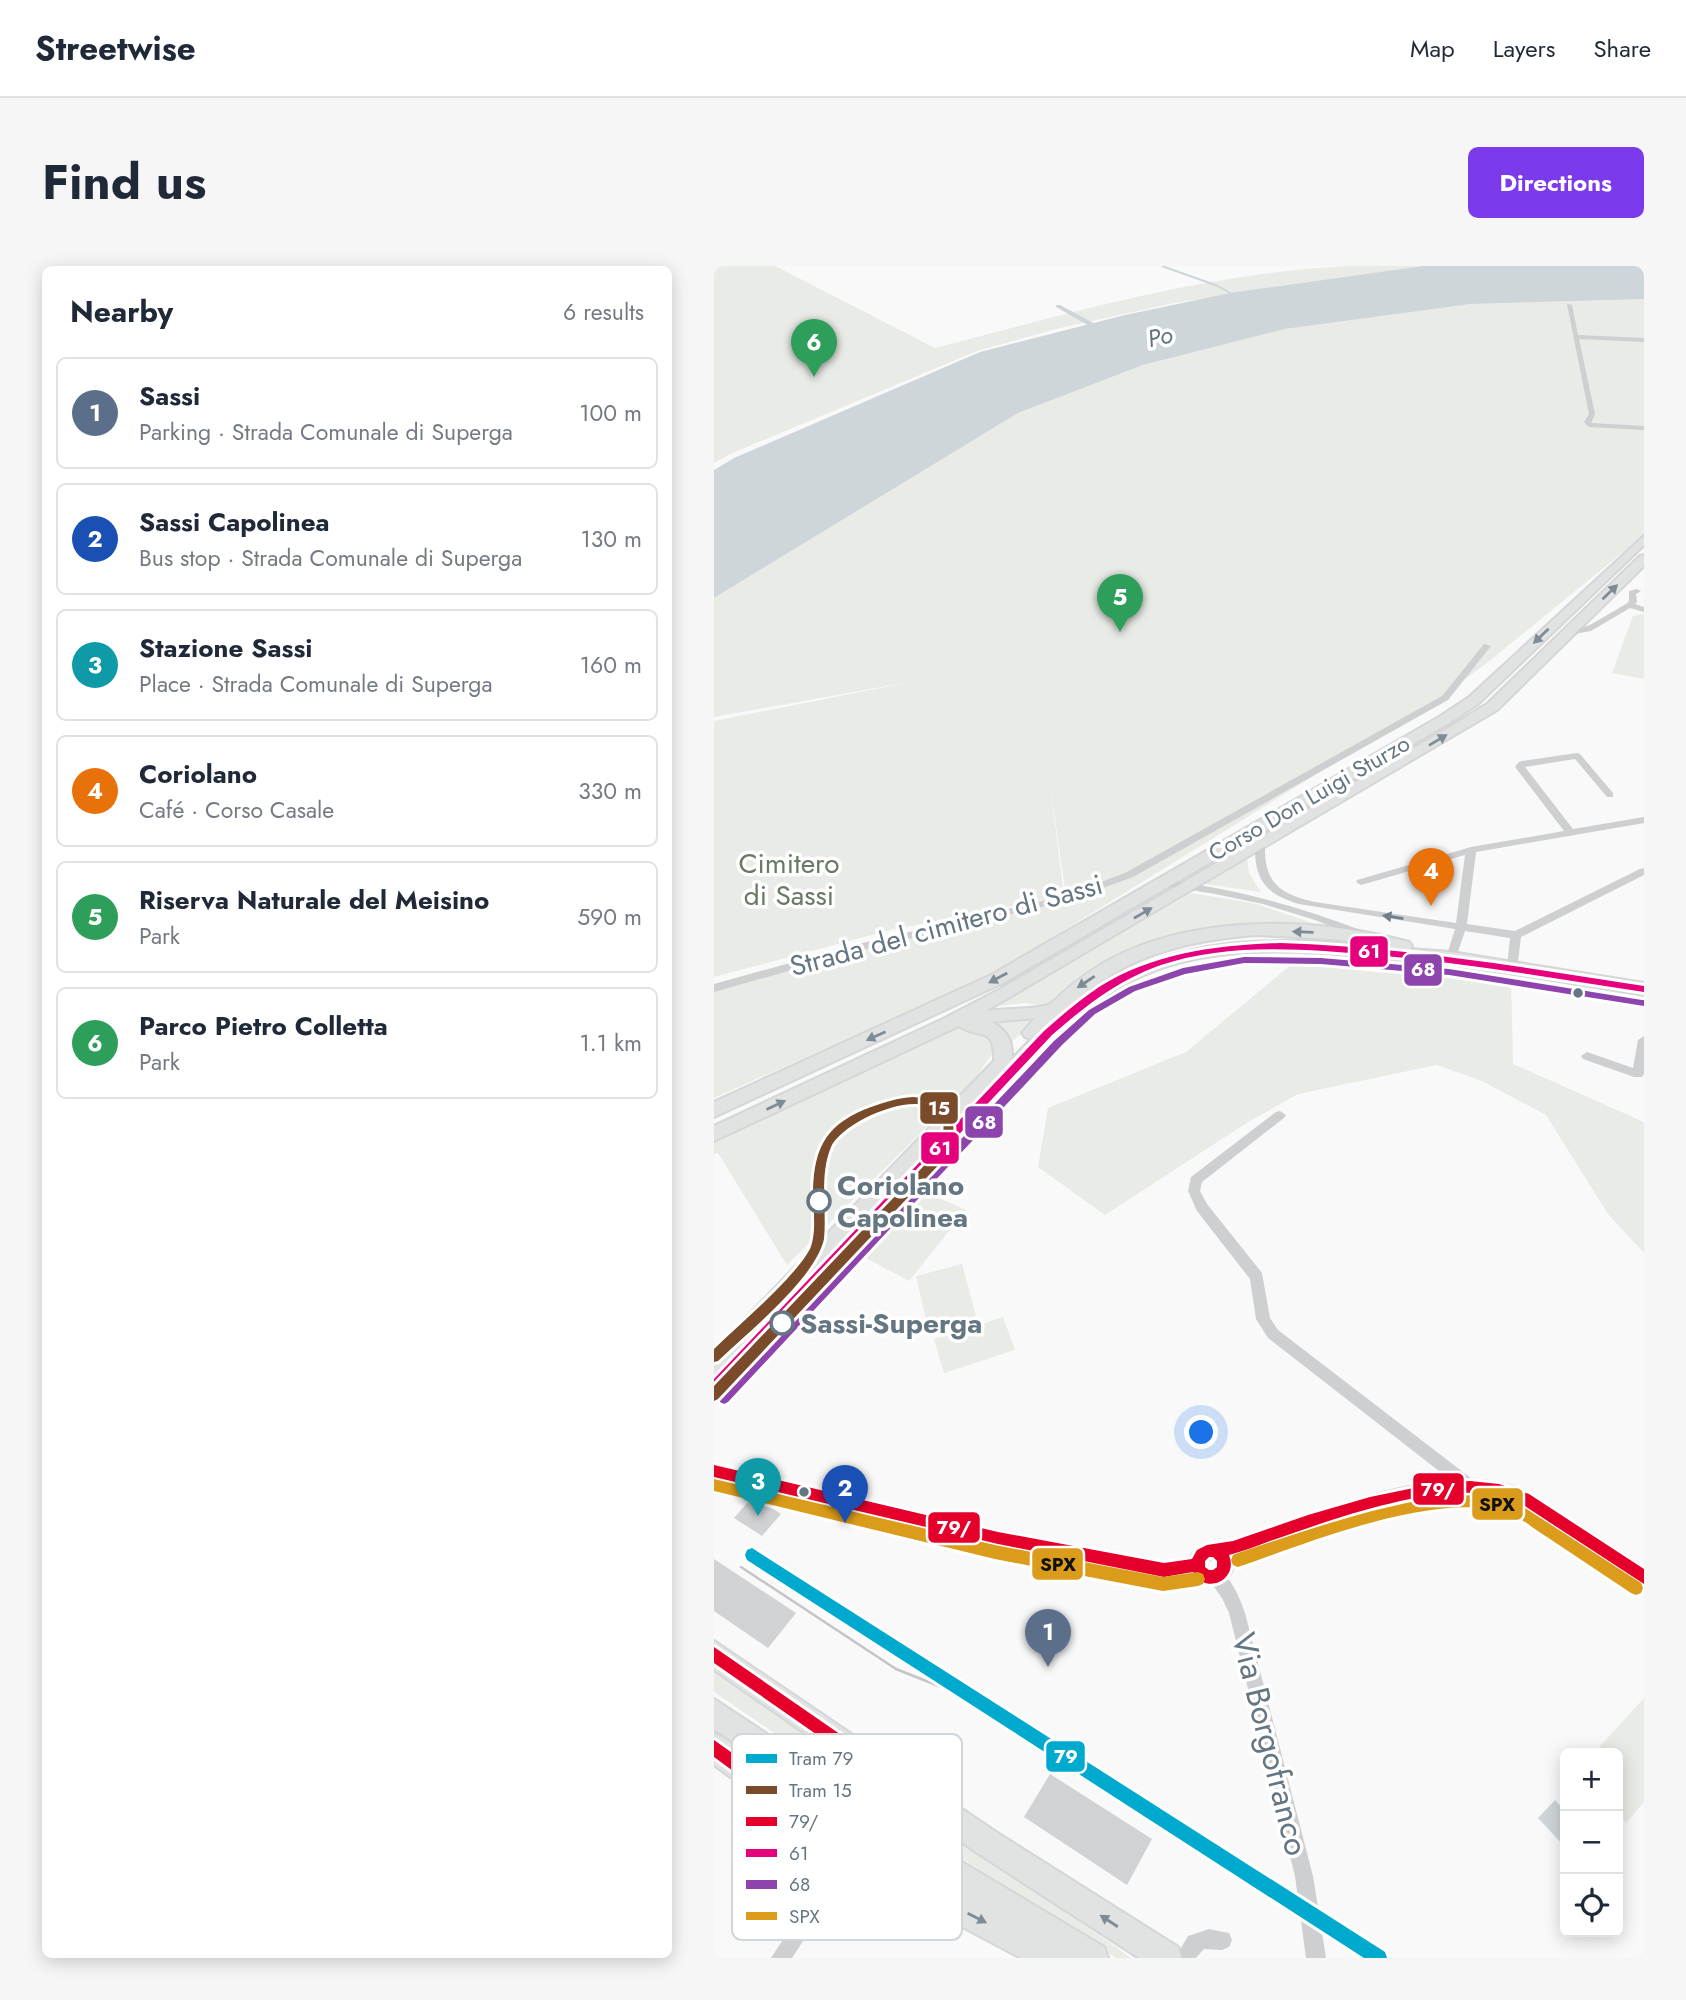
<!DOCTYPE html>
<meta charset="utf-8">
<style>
body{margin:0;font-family:Jost,sans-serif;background:#f6f6f7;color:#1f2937}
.controls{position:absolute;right:21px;bottom:21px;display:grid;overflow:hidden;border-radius:10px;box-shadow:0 4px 18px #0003}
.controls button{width:63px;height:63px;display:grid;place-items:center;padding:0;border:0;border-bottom:2px solid #e0e1e3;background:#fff;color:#1f2937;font:35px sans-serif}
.you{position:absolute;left:488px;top:1167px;width:24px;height:24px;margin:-18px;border:5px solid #fff;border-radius:50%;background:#1a73e8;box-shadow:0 0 0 10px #1a73e833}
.badge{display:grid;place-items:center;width:46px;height:46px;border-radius:50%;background:#7c3aed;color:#fff;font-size:23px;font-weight:700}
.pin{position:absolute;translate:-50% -58px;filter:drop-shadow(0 2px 4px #0008)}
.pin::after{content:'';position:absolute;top:37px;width:24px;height:21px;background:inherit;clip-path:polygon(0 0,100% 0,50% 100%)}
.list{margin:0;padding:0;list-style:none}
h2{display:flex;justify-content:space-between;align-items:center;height:91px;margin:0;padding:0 28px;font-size:30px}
h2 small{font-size:23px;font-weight:400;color:#747a83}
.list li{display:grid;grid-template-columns:46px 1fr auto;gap:21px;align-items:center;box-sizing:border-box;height:112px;margin:0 14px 14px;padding:0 14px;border:2px solid #e0e1e3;border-radius:10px}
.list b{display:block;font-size:26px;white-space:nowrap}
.list p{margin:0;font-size:23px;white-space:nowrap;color:#747a83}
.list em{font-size:23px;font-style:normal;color:#747a83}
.icon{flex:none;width:38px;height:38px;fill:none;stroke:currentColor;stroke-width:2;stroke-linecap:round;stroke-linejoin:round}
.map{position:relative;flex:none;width:930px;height:1692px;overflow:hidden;border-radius:10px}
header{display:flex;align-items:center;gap:42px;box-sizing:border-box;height:98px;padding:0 35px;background:#fff;border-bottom:2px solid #e0e1e3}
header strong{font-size:33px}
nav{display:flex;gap:38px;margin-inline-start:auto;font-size:24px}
.intro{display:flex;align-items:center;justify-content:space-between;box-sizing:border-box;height:168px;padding:0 42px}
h1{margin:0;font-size:49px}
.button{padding:18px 32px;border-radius:10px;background:#7c3aed;color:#fff;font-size:24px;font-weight:700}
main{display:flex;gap:42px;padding:0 42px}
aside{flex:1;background:#fff;border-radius:10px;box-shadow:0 4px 18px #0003}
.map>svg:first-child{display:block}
.green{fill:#e8ebe6}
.water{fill:#ced6d9}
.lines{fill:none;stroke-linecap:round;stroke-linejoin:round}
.stream{stroke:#ced6d9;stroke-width:2}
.canal{fill:#ced6d9;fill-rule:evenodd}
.building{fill:#d0d2d3}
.primary-casing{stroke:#d5d6d7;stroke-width:4}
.minor{fill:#cecfd0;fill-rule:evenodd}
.tertiary{fill:#cecfd0;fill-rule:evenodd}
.primary{fill:#e1e2e2;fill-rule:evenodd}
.tram{stroke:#c3c5c6;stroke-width:2.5}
.bus-1-casing{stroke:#fff;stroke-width:6}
.bus-2-casing{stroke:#fff;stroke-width:6}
.bus-3-casing{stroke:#fff;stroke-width:6}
.bus-4-casing{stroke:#fff;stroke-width:6}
.bus-1{fill:#e4002b;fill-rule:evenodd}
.bus-2{fill:#e5007d;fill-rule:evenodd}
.bus-3{fill:#8e44ad;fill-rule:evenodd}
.bus-4{fill:#da9c1a;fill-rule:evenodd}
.tram-1-casing{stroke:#fff;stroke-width:6}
.tram-2-casing{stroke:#fff;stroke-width:6}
.tram-1{fill:#00a9ce;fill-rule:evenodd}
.tram-2{fill:#7a4b2a;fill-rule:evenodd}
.oneway{fill:#7e8c96}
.oneway2{fill:#707f8b}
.bus-dot{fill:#657683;stroke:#fff;stroke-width:2.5}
.stop-dot{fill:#fff;stroke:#657683;stroke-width:3.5}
.labels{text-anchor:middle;stroke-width:7;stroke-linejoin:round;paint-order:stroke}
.far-street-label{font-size:23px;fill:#657683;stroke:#fff}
.far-water-label{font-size:24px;font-style:italic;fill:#60757c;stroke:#fff}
.park-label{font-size:28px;fill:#687a64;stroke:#fff}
.street-label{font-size:28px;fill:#657683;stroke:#fff}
.stop-label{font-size:28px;font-weight:bold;fill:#657683;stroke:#fff;text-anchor:start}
.near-street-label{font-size:33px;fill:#657683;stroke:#fff}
.key{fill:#fff;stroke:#d1d6da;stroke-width:2}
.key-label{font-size:19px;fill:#657683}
.line-badge{stroke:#fff;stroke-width:2.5}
.badge-label{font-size:19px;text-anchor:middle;font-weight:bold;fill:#fff}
.pale-badge-label{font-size:19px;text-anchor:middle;font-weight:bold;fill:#111}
</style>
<header>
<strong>Streetwise</strong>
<nav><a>Map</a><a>Layers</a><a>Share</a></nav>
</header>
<div class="intro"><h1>Find us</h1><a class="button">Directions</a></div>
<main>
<aside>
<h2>Nearby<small>6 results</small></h2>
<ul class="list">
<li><span class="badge" style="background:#5c6f8a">1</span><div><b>Sassi</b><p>Parking · Strada Comunale di Superga</p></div><em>100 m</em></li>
<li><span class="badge" style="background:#1a4fb4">2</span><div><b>Sassi Capolinea</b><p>Bus stop · Strada Comunale di Superga</p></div><em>130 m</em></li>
<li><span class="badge" style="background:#0f9aa8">3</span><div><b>Stazione Sassi</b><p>Place · Strada Comunale di Superga</p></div><em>160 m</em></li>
<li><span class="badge" style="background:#e8710a">4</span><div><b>Coriolano</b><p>Café · Corso Casale</p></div><em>330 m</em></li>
<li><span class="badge" style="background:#2e9e5b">5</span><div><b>Riserva Naturale del Meisino</b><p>Park</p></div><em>590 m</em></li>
<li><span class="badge" style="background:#2e9e5b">6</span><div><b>Parco Pietro Colletta</b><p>Park</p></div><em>1.1 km</em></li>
</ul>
</aside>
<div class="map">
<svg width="930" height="1692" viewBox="0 0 930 1692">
<rect width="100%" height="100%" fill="#f9f9f9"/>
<path class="green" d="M0 0H61L221 82C356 47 494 7 634 0 659 0 684 0 709 0L460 37 346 62 263 85 16 188 0 197Z
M930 33V269L773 397 724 433 302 694 225 732 0 832V725L143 684 352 631 336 517 350 630 176 664 0 711V455L201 415 0 451V332L304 147 429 99 571 63 757 38Z
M930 348V413L898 407 919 350Z
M533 593 535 607 547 626 491 618Z
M477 627 539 637 599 657C585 661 553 656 536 657 461 661 383 683 332 740L310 737 284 740Z
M590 688 694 696 797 711 799 798 930 856V987L894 948 832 849 768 815 723 799 584 828 531 858 391 949 324 901 334 842 472 786Z
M324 751 296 778C292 764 283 758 270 754Z
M250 761 262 762 278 773 281 784 260 814 73 999 4 887 0 888V875L83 833 237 764Z
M209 925 252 944 195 1015 152 992Z
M248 998 262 1050 214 1062 202 1010Z
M289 1051 301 1084 230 1107 220 1073Z
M0 1407 161 1516 152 1529 0 1426Z
M930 1432V1536L912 1557 904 1548V1487H880Z
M200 1543 392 1674 417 1692H402L191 1556Z"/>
<path class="water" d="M709 0H930V33L757 38 571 63 429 99 304 147 0 332V204L20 192 266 86 411 49 516 27Z
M841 1534 851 1545V1581L824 1552Z"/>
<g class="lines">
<path class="stream" d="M448 0 504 20 521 30"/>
<path class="canal" d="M342 39H346L398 67 391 69 342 41Z"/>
</g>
<path class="building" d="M39 1230 67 1248 48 1270 20 1252Z
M0 1293 82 1347 54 1382 0 1345Z
M336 1508 438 1573 413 1619 310 1551Z"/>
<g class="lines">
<defs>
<path id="primary" d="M930 270V279L764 438 735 457 289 717 0 851V836L277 709 725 451 754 432Z
M930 289V300L783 444 272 745C287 742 326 744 336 738 344 732 352 723 360 717 380 701 402 689 425 680 509 649 610 653 695 676L698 680 696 683 737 686 930 717V729C841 714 752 699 662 691 581 684 492 677 417 715 388 730 364 750 340 771L8 1129 0 1132V1085L280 795C281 757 263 774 245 760L0 875V860L229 753 290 721 741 458 773 438 926 290ZM542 669 618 673 665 680C553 671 471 668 371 727 421 687 479 674 542 669ZM321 752 308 767 311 771 317 773 298 793C299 777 293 763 277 756Z
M0 1375 282 1566 464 1681 468 1692H425L262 1586 0 1404Z
M0 1433 238 1590 390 1681 394 1692H307L192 1631 129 1593 0 1499V1468L10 1472 149 1573 245 1627 0 1463Z"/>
</defs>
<use href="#primary" class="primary-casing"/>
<path class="minor" d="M853 38 858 39 864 69 930 72V76L865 73 881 148 877 157 930 160V164L875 161 870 156 875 148Z
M923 323 927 325 922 328 923 336 921 338 930 341V346L916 342 877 365 854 369 850 367 876 359 912 338 915 335V325Z
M770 378 777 380 734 434 419 611 356 634 145 685 0 726V718L144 678 349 630 411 607 728 430Z
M863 487 866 488 899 527V531H893L861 493 811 501 859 563 930 551V557L762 586 753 658 801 665 926 603 930 602V609L807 671 803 704 799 705 793 701 796 672 751 665 742 692 737 696 732 692 741 663 585 638C552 628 540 614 541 579L546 576 551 579C550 617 566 628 601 636L742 657 751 589 647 619 642 616 643 614 757 581 850 565 801 501 805 496 808 495Z
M449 614C520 622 587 641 654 667L655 669 650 672 646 671 598 653 549 638 501 628 445 619V615Z
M930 770V808L928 811H920L869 793 867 790 873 786 919 802 924 774Z
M566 845 572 849 570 852 488 916 486 925 493 938 548 1007 556 1052 564 1064 762 1216 765 1221 762 1226 757 1228 752 1226 554 1072 542 1053 536 1013 483 945 474 925 477 911 562 846Z
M501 1303C518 1310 525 1331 531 1347L599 1610 612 1692H592L581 1610 515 1347 508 1332 493 1311 495 1305Z
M183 1507 189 1510 192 1516 189 1522 78 1692H57L177 1510Z
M495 1663 515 1667 518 1674 515 1681 508 1684 490 1683 482 1692H461L474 1670Z"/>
<path class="tertiary" d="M0 1197 284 1263 450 1295 475 1291C483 1275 500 1278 515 1274 591 1250 721 1194 799 1219 815 1224 827 1234 841 1242 871 1261 901 1280 930 1300V1320L803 1238C742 1205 581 1269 518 1290 518 1291 520 1301 520 1302 519 1316 497 1325 486 1318 483 1316 480 1311 478 1309L450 1313 284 1281 0 1213ZM499 1294 501 1299 496 1302 492 1296Z"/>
<use href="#primary" class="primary"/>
<path class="tram" d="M27 1301 182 1403 275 1440"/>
<defs>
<path id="bus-1" d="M0 1199 284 1266 450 1297 478 1293 483 1284 493 1279 519 1275 594 1249 656 1231 724 1217 756 1215 785 1218 815 1228 930 1303V1318L806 1237C799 1235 792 1231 786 1230 723 1216 625 1251 565 1272 549 1277 532 1285 515 1289 525 1314 492 1330 479 1306L450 1311 284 1278 0 1211ZM495 1291H499L503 1295V1301L499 1304H495L491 1301V1295Z
M0 1381 188 1511 191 1516 188 1521 183 1524 178 1521 0 1397Z
M0 1474 145 1577 147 1583 145 1589 139 1591 133 1589 0 1491Z"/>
<path id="bus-2" d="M566 677C688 681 809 701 930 720V726C840 712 751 697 661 689 589 683 513 676 444 700 403 715 370 741 338 769L4 1126 0 1127V1113L330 765C348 749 366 734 385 721 439 687 503 679 566 677Z"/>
<path id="bus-3" d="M530 691 607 692 735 703 928 734H930V740L735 709 607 698 530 697 471 708 421 725 381 748 348 779 14 1136 10 1138 6 1136 4 1132 6 1128 340 775 375 744 415 721 469 702Z"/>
<path id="bus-4" d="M0 1213 281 1279 449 1311 484 1306 489 1308 491 1313 489 1318 484 1320 449 1325 281 1293 0 1225Z
M742 1229 775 1230 808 1240 927 1317 929 1322 927 1327 922 1329 917 1327C889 1308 861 1290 833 1271 821 1264 809 1253 797 1248 726 1222 594 1277 524 1301L519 1299 517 1294 519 1289 524 1287C596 1263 666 1238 742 1229Z"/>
</defs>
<use href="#bus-1" class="bus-1-casing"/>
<use href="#bus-2" class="bus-2-casing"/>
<use href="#bus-3" class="bus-3-casing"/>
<use href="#bus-4" class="bus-4-casing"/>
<use href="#bus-1" class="bus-1"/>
<use href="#bus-2" class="bus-2"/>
<use href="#bus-3" class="bus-3"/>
<use href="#bus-4" class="bus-4"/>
<defs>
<path id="tram-1" d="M38 1282 671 1686 673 1692H650L33 1294 31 1289 33 1284Z"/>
<path id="tram-2" d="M199 831C237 834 248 855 233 890L4 1133 0 1135V1120L224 885C227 876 232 863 228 853 215 817 129 854 117 881 105 910 113 943 110 973 101 1013 34 1066 4 1095L0 1096V1083C24 1060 50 1038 73 1013 81 1004 90 994 96 983 103 966 99 943 99 925 100 879 114 857 157 841 171 836 184 832 199 831Z"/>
</defs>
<use href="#tram-1" class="tram-1-casing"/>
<use href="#tram-2" class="tram-2-casing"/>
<use href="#tram-1" class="tram-1"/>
<use href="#tram-2" class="tram-2"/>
</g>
<defs><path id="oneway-solid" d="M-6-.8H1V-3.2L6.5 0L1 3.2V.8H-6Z" transform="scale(1.75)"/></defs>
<g class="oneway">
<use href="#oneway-solid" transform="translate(896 326) rotate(-44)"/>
<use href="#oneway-solid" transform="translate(827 370) rotate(136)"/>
<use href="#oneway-solid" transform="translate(724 474) rotate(-31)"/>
<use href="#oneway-solid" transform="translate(429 647) rotate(-30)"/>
<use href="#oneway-solid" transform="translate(589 666) rotate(-178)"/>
<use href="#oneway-solid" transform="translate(284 712) rotate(152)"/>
<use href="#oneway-solid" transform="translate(372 716) rotate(146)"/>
<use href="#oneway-solid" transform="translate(162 770) rotate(156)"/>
<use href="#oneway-solid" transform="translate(62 839) rotate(-25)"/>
<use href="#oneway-solid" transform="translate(263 1652) rotate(27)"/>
<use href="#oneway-solid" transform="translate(395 1655) rotate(-147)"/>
</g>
<use class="oneway2" href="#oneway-solid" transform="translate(679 651) rotate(-171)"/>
<g class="bus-dot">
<circle cx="864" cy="727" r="6"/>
<circle cx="90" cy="1226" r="6"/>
</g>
<g class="stop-dot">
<circle cx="105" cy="935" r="11"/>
<circle cx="68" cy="1057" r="11"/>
</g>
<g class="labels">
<g class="far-street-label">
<text transform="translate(595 532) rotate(-30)" y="8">Corso Don Luigi Sturzo</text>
</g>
<g class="far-water-label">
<text transform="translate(446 71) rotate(-13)" y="8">Po</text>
</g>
<g class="park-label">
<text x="75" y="607">Cimitero<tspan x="75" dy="32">di Sassi</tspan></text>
</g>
<g class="street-label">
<text transform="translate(232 659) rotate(-15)" y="10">Strada del cimitero di Sassi</text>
</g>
<g class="stop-label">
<text x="123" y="929">Coriolano<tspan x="123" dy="32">Capolinea</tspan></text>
<text x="86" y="1067">Sassi-Superga</text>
</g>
<g class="near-street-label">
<text transform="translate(557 1478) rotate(76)" y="12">Via Borgofranco</text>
</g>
</g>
<rect x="18" y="1468" width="230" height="206" rx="10" class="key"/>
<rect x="32" y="1488" width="31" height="9" fill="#00a9ce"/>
<rect x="32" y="1520" width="31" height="8" fill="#7a4b2a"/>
<rect x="32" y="1551" width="31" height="9" fill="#e4002b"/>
<rect x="32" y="1583" width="31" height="8" fill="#e5007d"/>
<rect x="32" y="1614" width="31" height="9" fill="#8e44ad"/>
<rect x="32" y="1646" width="31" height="8" fill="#da9c1a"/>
<g class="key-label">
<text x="75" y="1499">Tram 79</text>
<text x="75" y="1531">Tram 15</text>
<text x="75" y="1562">79/</text>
<text x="75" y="1594">61</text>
<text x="75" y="1625">68</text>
<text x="75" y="1657">SPX</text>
</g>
<g class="line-badge">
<rect x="635" y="669" width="40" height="33" rx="7" fill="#e5007d"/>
<rect x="689" y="687" width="40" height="34" rx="7" fill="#8e44ad"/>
<rect x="205" y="825" width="40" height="34" rx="7" fill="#7a4b2a"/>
<rect x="250" y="839" width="40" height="34" rx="7" fill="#8e44ad"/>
<rect x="206" y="865" width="40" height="34" rx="7" fill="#e5007d"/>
<rect x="698" y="1206" width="53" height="34" rx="7" fill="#e4002b"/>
<rect x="757" y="1221" width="53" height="34" rx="7" fill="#da9c1a"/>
<rect x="213" y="1245" width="54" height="33" rx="7" fill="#e4002b"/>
<rect x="317" y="1281" width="53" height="34" rx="7" fill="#da9c1a"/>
<rect x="331" y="1474" width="41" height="33" rx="7" fill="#00a9ce"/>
</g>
<g class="badge-label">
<text x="655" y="692">61</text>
<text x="709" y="710">68</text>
<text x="225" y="849">15</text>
<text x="270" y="863">68</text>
<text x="226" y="889">61</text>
<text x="724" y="1230">79/</text>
<text x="240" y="1268">79/</text>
<text x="352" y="1497">79</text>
</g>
<g class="pale-badge-label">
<text x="783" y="1245">SPX</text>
<text x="344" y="1305">SPX</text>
</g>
</svg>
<div class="controls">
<button>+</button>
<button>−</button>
<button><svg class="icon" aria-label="locate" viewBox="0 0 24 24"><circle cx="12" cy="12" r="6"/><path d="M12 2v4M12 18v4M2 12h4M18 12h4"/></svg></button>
</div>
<div class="you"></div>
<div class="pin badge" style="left:334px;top:1401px;background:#5c6f8a">1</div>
<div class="pin badge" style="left:131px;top:1257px;background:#1a4fb4">2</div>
<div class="pin badge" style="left:44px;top:1250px;background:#0f9aa8">3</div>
<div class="pin badge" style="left:717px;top:640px;background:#e8710a">4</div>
<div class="pin badge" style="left:406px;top:366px;background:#2e9e5b">5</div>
<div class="pin badge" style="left:100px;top:111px;background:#2e9e5b">6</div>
</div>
</main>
